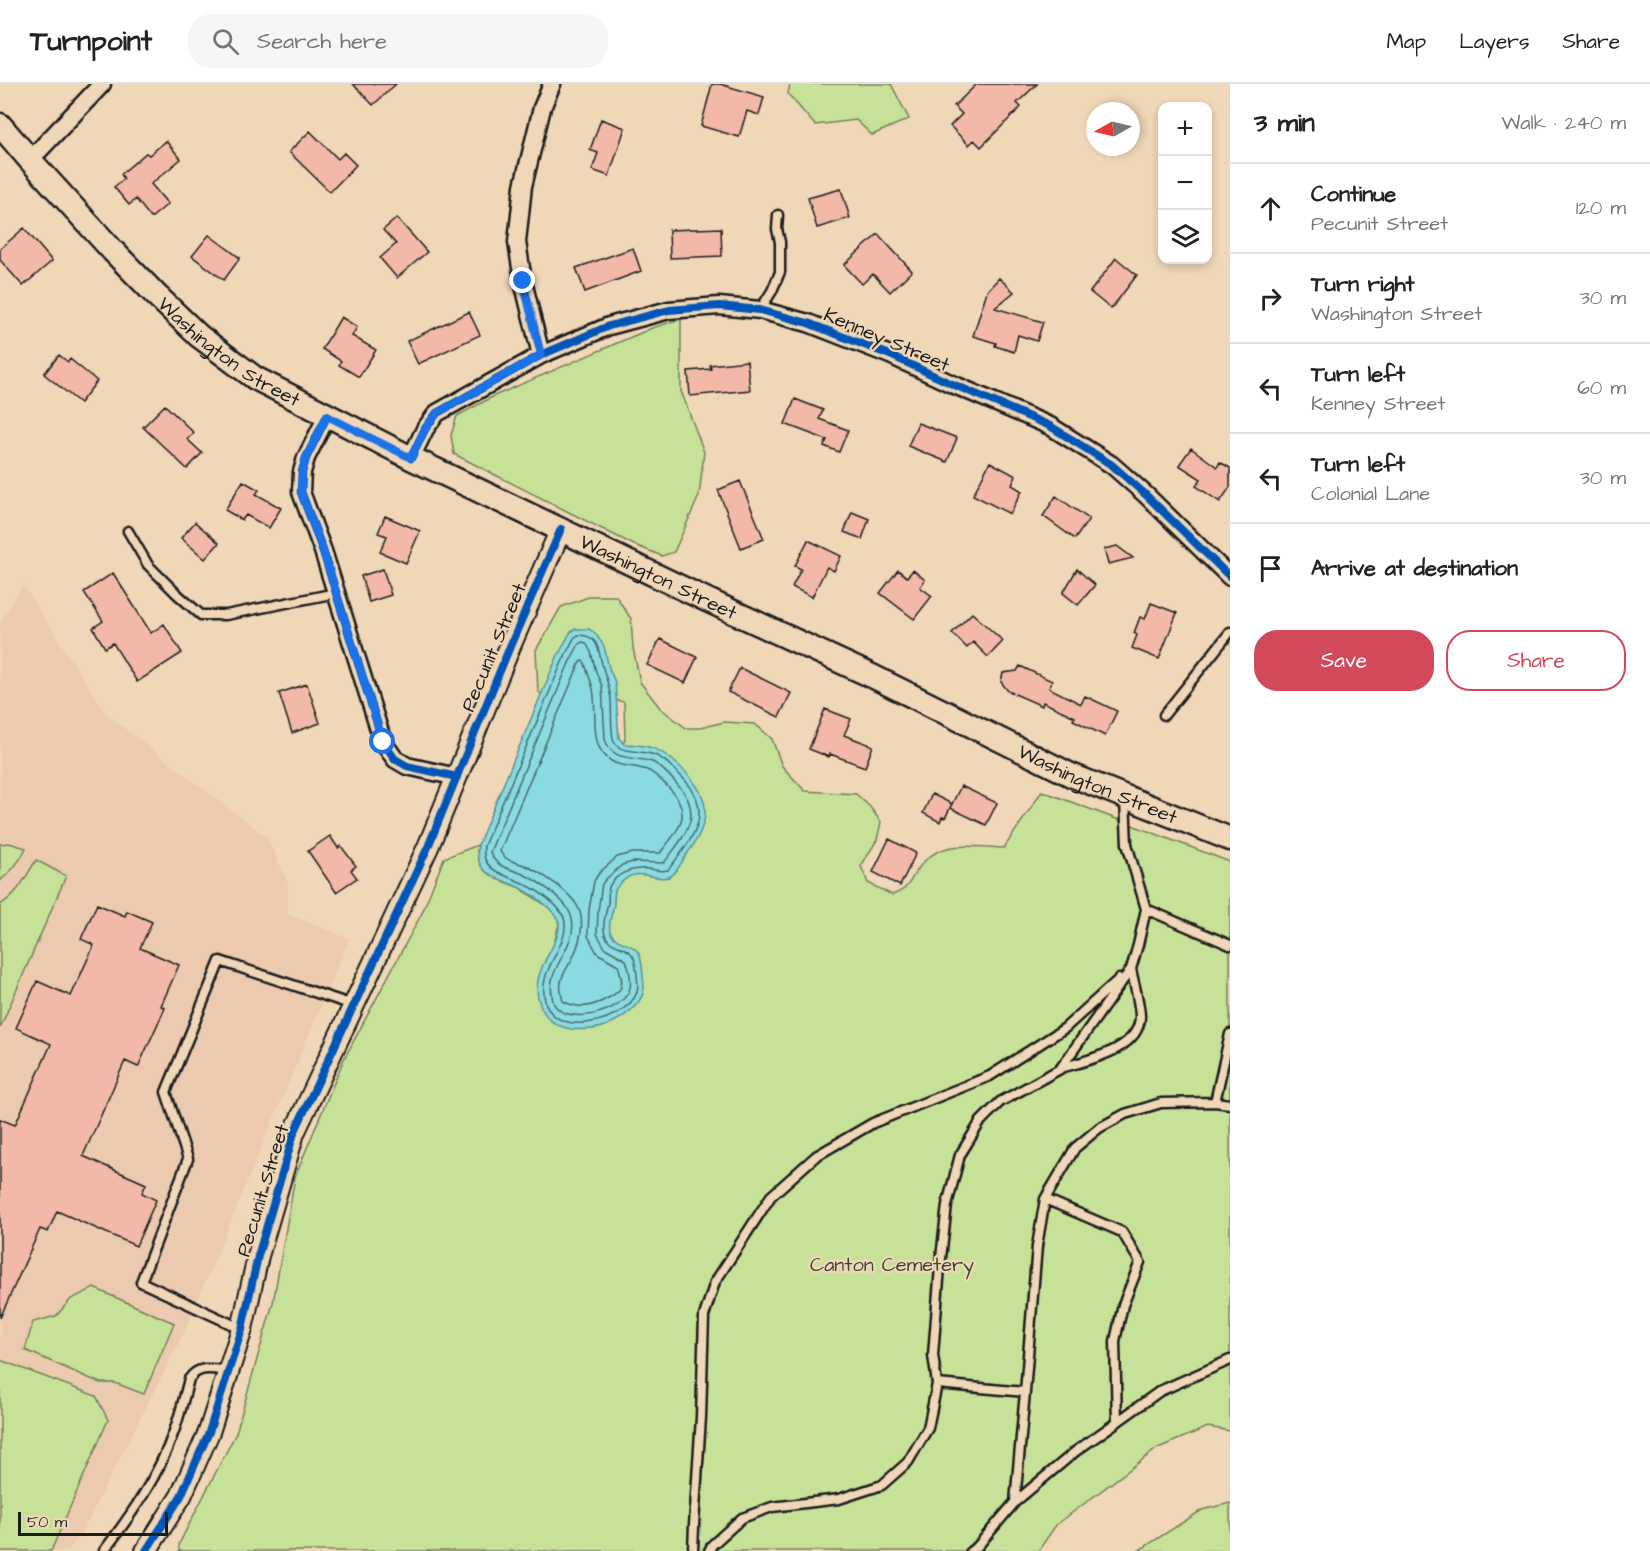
<!DOCTYPE html>
<meta charset="utf-8">
<style>
body{margin:0;font-family:"Architects Daughter",sans-serif;background:#f6f6f6;color:#222}
.controls{position:absolute;right:18px;top:18px;display:grid;overflow:hidden;border-radius:12px;box-shadow:0 3px 9px #0003}
.controls button{width:54px;height:54px;display:grid;place-items:center;padding:0;border:0;border-bottom:2px solid #e0e0e0;background:#fff;color:#222;font:30px sans-serif}
.compass{position:absolute;left:1086px;top:18px;width:54px;height:54px;border-radius:50%;background:#fff;box-shadow:0 3px 9px #0003;rotate:262deg}
.scale{position:absolute;left:18px;bottom:15px;width:150px;box-sizing:border-box;padding-left:6px;border:3px solid #1c1c1c;border-top:0;font-size:16px;line-height:21px;white-space:nowrap;color:#1c1c1c;-webkit-text-stroke:4px #efd7b7;paint-order:stroke}
.stop{position:absolute;width:18px;height:18px;margin:-14px;border:4px solid #1a73e8;border-radius:50%;background:#fff}
.stop.end{background:#1a73e8;border-color:#fff;box-shadow:0 2px 6px #0008}
.list{margin:0;padding:0;list-style:none}
h2{display:flex;justify-content:space-between;align-items:center;height:78px;margin:0;padding:0 24px;font-size:26px}
h2 small{font-size:20px;font-weight:400;color:#767676}
.list li{display:grid;grid-template-columns:39px 1fr auto;gap:18px;align-items:center;box-sizing:border-box;height:90px;padding:0 24px;border-top:2px solid #e0e0e0}
.list b{display:block;font-size:22px;white-space:nowrap}
.list p{margin:0;font-size:20px;white-space:nowrap;color:#767676}
.list em{font-size:20px;font-style:normal;color:#767676}
.actions{display:flex;gap:12px;padding:18px 24px}
.actions a{flex:1;padding:14px 0;border:2px solid #d1495b;border-radius:24px;text-align:center;font-size:21px;color:#d1495b}
.actions .main{background:#d1495b;color:#fff}
.icon{flex:none;width:33px;height:33px;fill:none;stroke:currentColor;stroke-width:2;stroke-linecap:round;stroke-linejoin:round}
.map{position:relative;flex:none;width:1230px;height:1467px;overflow:hidden}
header{display:flex;align-items:center;gap:36px;box-sizing:border-box;height:84px;padding:0 30px;background:#fff;border-bottom:2px solid #e0e0e0}
header strong{font-size:28px}
nav{display:flex;gap:33px;margin-inline-start:auto;font-size:21px}
.search{width:420px;height:54px;background:#f6f6f6;display:flex;align-items:center;gap:15px;box-sizing:border-box;padding:0 21px;border-radius:24px;color:#767676;font-size:22px}
main{display:flex}
aside{flex:1;background:#fff}
.map>svg:first-child{display:block}
.built{fill:#eccaaf}
.green{fill:#c7e298;stroke:#727f5a;stroke-width:1.5}
.water{fill:#89dbe1;stroke:#5d8f92;stroke-width:1.5}
.lines{fill:none;stroke-linecap:round;stroke-linejoin:round}
.shore{stroke:#48686b;stroke-width:1.5}
.building{fill:#f2b9a8;stroke:#1c1c1c;stroke-width:1.5}
.service-casing{stroke:#1c1c1c;stroke-width:13}
.minor-casing{stroke:#1c1c1c;stroke-width:21}
.tertiary-casing{stroke:#1c1c1c;stroke-width:24}
.secondary-casing{stroke:#1c1c1c;stroke-width:27}
.service{stroke:#efd7b7;stroke-width:8}
.minor{stroke:#efd7b7;stroke-width:16}
.tertiary{stroke:#efd7b7;stroke-width:20}
.secondary{stroke:#efd7b7;stroke-width:22}
.cycleway-casing{stroke:#efd7b7;stroke-width:11}
.cycleway{stroke:#0057b8;stroke-width:8}
.route{stroke:#1a73e8;stroke-width:8}
.labels{text-anchor:middle;stroke-width:4.5;stroke-linejoin:round;paint-order:stroke}
.street-label{font-size:20px;fill:#1c1c1c;stroke:#efd7b7}
.park-label{font-size:20px;fill:#3e4435;stroke:#efd7b7}
</style>
<header>
<strong>Turnpoint</strong>
<div class="search"><svg class="icon" aria-label="search" viewBox="0 0 24 24"><circle cx="10" cy="10" r="6"/><path d="M15 15l6 6"/></svg>Search here</div>
<nav><a>Map</a><a>Layers</a><a>Share</a></nav>
</header>
<main>
<div class="map">
<svg width="1230" height="1467" viewBox="0 0 1230 1467">
<rect width="100%" height="100%" fill="#efd7b7"/>
<filter id="ink" filterUnits="userSpaceOnUse"><feTurbulence type="fractalNoise" baseFrequency=".0167" numOctaves="2"/><feDisplacementMap in="SourceGraphic" scale="12" xChannelSelector="R" yChannelSelector="G"/><feConvolveMatrix kernelMatrix="1 2 1 2 8 2 1 2 1" color-interpolation-filters="sRGB"/></filter>
<g filter="url(#ink)">
<path class="built" d="M23 501 107 631 267 753 288 799V830L349 855 183 1251 81 1450 68 1467H0V538Z"/>
<path class="green" d="M790 0H891L909 35 872 51 856 36 815 41 788 10Z
M681 235V307L704 368 699 412 674 468 662 472 632 460 454 370 451 351 457 332 494 312 652 244Z
M591 512H616L631 535 633 564 640 598 660 624 686 644H700L724 638 755 640 772 655 782 682 805 707 856 710 870 723 881 738 877 756 861 782 868 799 892 811C910 804 907 800 918 785 939 754 971 763 1004 764L1042 707 1230 778V1347L1208 1343 1158 1364 1056 1441 1038 1467H179V1460L236 1349 273 1219 295 1093 343 977 422 829 444 774 478 761 477 768 496 795 518 803 548 823 557 833 559 840 554 860 608 694 625 655 624 618 598 612 552 621 538 607 536 566 561 523Z
M9 759 26 764C20 778 11 787 0 797V760Z
M36 776 66 792 0 944V821C17 811 26 793 36 776Z
M94 1204 174 1239 144 1310 115 1299H100L25 1266 33 1238 56 1232 71 1215Z
M0 1276 96 1312 108 1336 51 1467H0Z
M1230 1419V1467H1138L1202 1426Z"/>
<path class="water" d="M575 545H589L595 549 604 562 609 584 615 598 619 654 624 660C648 661 660 664 677 680 711 710 714 734 687 770 683 776 677 788 671 792 658 799 637 782 623 797 620 800 616 803 615 807 614 812 614 816 614 821 612 829 608 839 610 847 614 860 632 858 638 868 642 874 642 884 643 891 643 896 645 903 643 909 639 923 620 936 607 941 597 946 582 946 571 945 542 941 531 912 541 886 546 871 559 857 559 840 559 827 528 807 516 802 496 793 473 790 478 761L557 573 570 549Z"/>
<g class="lines">
<path class="shore" d="M578 551C600 551 598 567 603 584 606 595 610 604 611 616 612 629 610 644 614 658 615 658 619 664 620 664 626 668 647 667 657 672 666 676 675 686 682 693 716 728 693 754 668 786 662 788 656 786 650 785 635 784 619 787 610 801 607 806 609 814 608 819 606 828 603 837 604 846 606 865 627 860 633 872 636 877 636 885 637 890 637 896 639 902 637 908 627 937 558 955 546 920 534 885 572 862 564 834 560 820 531 802 518 797 502 790 480 785 484 762L563 576 574 554Z
M582 558 586 559 591 568 596 588 602 602 605 655C612 679 634 671 652 678 661 682 669 691 676 699 706 729 685 751 664 779L633 778 622 781 606 795 602 800 598 827 597 850 605 864 626 876C629 885 633 898 629 907 620 928 573 941 556 923 553 919 552 915 552 910 551 905 551 901 552 896 557 874 582 851 569 827 563 814 536 796 523 790 509 784 496 784 490 768L569 579 579 560Z
M580 578 583 577 585 579C587 588 591 597 593 605 597 623 591 654 602 668 615 686 628 679 647 686 655 689 662 697 668 703 694 729 680 744 660 769H633L617 773 599 789 594 797 589 826 588 852 597 869 618 881C620 888 624 899 620 905 617 909 612 912 608 914 593 923 578 926 563 917 561 911 560 904 561 898 562 891 567 884 571 877 579 862 586 840 578 823 570 808 543 790 527 782 518 778 505 778 500 767Z"/>
</g>
<path class="building" d="M353 0H396L373 21Z
M712 0H720L764 13 759 31 747 27 739 53 701 42Z
M977 0H1037L1017 19 1021 23 981 63 974 56 969 61 950 42 962 30 954 22Z
M601 35 625 44 609 92 592 86 598 69 590 66Z
M310 47 338 75 344 69 356 81 330 108 289 68Z
M166 57 181 75 151 100 168 120 151 134 136 115 129 121 114 103 124 95 121 90 146 69 149 71Z
M841 105 850 134 817 144 808 114Z
M397 134 427 168 397 194 380 174 396 160 383 146Z
M24 144 52 177 23 202 0 176V165Z
M721 144 722 172 670 174 669 146Z
M878 150 912 187 890 208 873 190 862 200 844 181Z
M209 151 240 174 224 196 192 172Z
M633 164 641 187 585 208 576 184Z
M1116 174 1137 191 1111 225 1090 208Z
M999 194 1014 208 995 224 1043 238 1037 257 1018 251 1014 268 995 262 996 259 973 252 987 207Z
M469 228 480 251 418 280 407 257Z
M341 233 357 243 352 252 376 266 359 293 339 281 341 277 322 265Z
M59 271 68 278 70 275 97 297 80 319 44 290Z
M747 277 750 306 690 312 688 287 711 285 710 281Z
M795 315 823 326 819 335 848 346 839 368 824 362 827 356 785 340Z
M165 321 194 349 187 355 202 369 187 385 143 343Z
M918 339 957 354 947 378 908 362Z
M1191 364 1217 383 1220 378 1230 384V403L1220 418 1196 402 1201 395 1179 381Z
M990 378 1016 392 1012 401 1022 407 1010 430 973 411Z
M243 397 259 406 256 410 281 424 269 444 246 431 242 436 225 426Z
M740 397 764 455 741 464 718 406Z
M1056 412 1089 435 1075 455 1043 432Z
M852 428 869 435 862 455 844 448Z
M385 432 420 447 406 479 380 468 387 452 378 449Z
M195 438 219 459 205 475 181 454Z
M808 456 841 472 834 487 827 483 812 513 792 503 801 485 795 482Z
M1117 462 1133 474 1108 480 1104 465Z
M383 485 391 511 369 518 361 492Z
M1077 485 1095 501 1078 521 1063 509Z
M898 486 907 493 913 486 925 496 920 503 932 512 914 535 880 509Z
M113 489 151 549 164 540 182 569 137 598 113 559 105 564 93 544 103 537 84 508Z
M1151 519 1177 529 1159 575 1132 564 1137 551 1134 549 1140 533 1145 535Z
M972 529 1003 557 988 573 973 558 967 564 952 549Z
M660 555 697 573 685 599 647 581Z
M1020 582 1052 597 1049 604 1081 620 1085 612 1117 627 1105 652 1073 636 1075 633 1043 618 1042 622 1008 607 1001 598 1003 589 1017 587Z
M740 584 791 609 779 633 728 608Z
M307 600 320 639 292 649 279 609Z
M825 625 851 635 844 651 873 662 865 683 830 670 829 673 809 665Z
M961 702 997 719 986 741 950 724Z
M932 710 952 720 945 734 942 733 940 738 923 729Z
M330 752 338 764 341 762 356 782 351 786 357 794 336 808 308 767Z
M889 755 916 769 900 802 873 788Z
M97 820 125 832 127 827 152 838 140 864 179 881 161 922 165 924 138 983 125 977 83 1072 146 1100 142 1109 156 1116 136 1162 57 1127 48 1148 40 1145 0 1234V1035L15 1041 51 960 16 944 37 897 71 912 94 861 81 855Z"/>
<g class="lines">
<defs>
<path id="service" d="M760 226 772 207 780 188V158L777 145 778 131
M128 447 148 481 176 509 201 531H226L336 509
M1164 631 1230 548
M1146 825 1230 861
M1230 950 1215 1018 1161 1019 1125 1030 1099 1044 1075 1064 1045 1115 1122 1148 1140 1178 1123 1221 1115 1257 1117 1338 1160 1307 1230 1276
M1061 984C1087 976 1141 966 1140 931 1139 916 1134 900 1131 885
M1215 1018 1230 1020
M242 1245 141 1198 188 1075 166 1008 220 877 353 921
M937 1300 1025 1308 1037 1162 1045 1115
M1015 1418 1025 1308
M104 1467C131 1431 158 1393 173 1350 180 1332 184 1313 189 1295 199 1281 212 1285 228 1287
M693 1467 694 1441 701 1333 704 1232 715 1198 771 1112 816 1072 873 1039 990 992 1065 944 1119 895
M709 1467 712 1461 742 1434 772 1423 839 1415 882 1401 908 1378 928 1344 937 1300 933 1271 940 1183 947 1121 960 1071 981 1037 1000 1018 1060 985 1131 885 1138 861 1146 825 1127 760 1125 716
M971 1467 977 1463 1015 1418 1076 1367 1117 1338"/>
<path id="minor" d="M30 76 102 0
M541 271 523 197 517 158 523 102 542 24 552 0
M327 332 306 374 302 388 301 408 323 467 383 658 395 675 407 682 457 693
M411 374 425 345 437 329 541 271 609 242 669 226 719 222 760 226 808 239 890 271 950 299 1050 342 1112 381 1146 411 1230 493"/>
<path id="tertiary" d="M146 1467 181 1412 209 1348 242 1245 258 1172 294 1049 428 763 511 560 561 445"/>
<g id="secondary">
<path id="s1" d="M0 41 30 76 113 167 156 211 199 252 255 294 411 374 705 515 874 593 1071 691 1230 755"/>
</g>
</defs>
<use href="#service" class="service-casing"/>
<use href="#minor" class="minor-casing"/>
<use href="#tertiary" class="tertiary-casing"/>
<use href="#secondary" class="secondary-casing"/>
<use href="#service" class="service"/>
<use href="#minor" class="minor"/>
<use href="#tertiary" class="tertiary"/>
<use href="#secondary" class="secondary"/>
<defs>
<path id="cycleway" d="M327 332 306 374 302 388 301 408 323 467 383 658 395 675 407 682 457 693
M411 374 425 345 437 329 541 271 609 242 669 226 719 222 760 226 808 239 890 271 950 299 1050 342 1112 381 1146 411 1230 493
M146 1467 181 1412 209 1348 242 1245 258 1172 294 1049 428 763 511 560 561 445"/>
</defs>
<use href="#cycleway" class="cycleway-casing"/>
<use href="#cycleway" class="cycleway"/>
</g>
</g>
<g class="lines" filter="url(#ink)">
<path class="route" d="M383 658 323 467 301 408 302 388 306 374 327 332 411 374 425 345 437 329 541 271 523 197"/>
</g>
<g class="labels">
<g class="street-label">
<text transform="translate(887 255) rotate(23)" y="7">Kenney Street</text>
<text dy="7" stroke="none"><textPath href="#s1" startOffset="324">Washington Street</textPath></text>
<text dy="7" stroke="none"><textPath href="#s1" startOffset="810">Washington Street</textPath></text>
<text transform="translate(493 563) rotate(-67)" y="7">Pecunit Street</text>
<text dy="7" stroke="none"><textPath href="#s1" startOffset="1296">Washington Street</textPath></text>
<text transform="translate(262 1106) rotate(-73)" y="7">Pecunit Street</text>
</g>
<g class="park-label">
<text x="892" y="1187">Canton Cemetery</text>
</g>
</g>
</svg>
<div class="controls">
<button>+</button>
<button>−</button>
<button><svg class="icon" aria-label="layers" viewBox="0 0 24 24"><path d="M12 4l9 5-9 5-9-5zM3 14l9 5 9-5"/></svg></button>
</div>
<svg class="compass" viewBox="-18 -18 36 36"><path d="M0-13l5 13h-10z" fill="#e53935"/><path d="M0 13l5-13h-10z" fill="#767676"/></svg>
<div class="scale">50 m</div>
<div class="stop" style="left:383px;top:658px"></div>
<div class="stop end" style="left:523px;top:197px"></div>
</div>
<aside>
<h2>3 min<small>Walk · 240 m</small></h2>
<ul class="list">
<li><svg class="icon" aria-label="ahead" viewBox="0 0 24 24"><path d="M12 20V5M6 11l6-6 6 6"/></svg><div><b>Continue</b><p>Pecunit Street</p></div><em>120 m</em></li>
<li><svg class="icon" aria-label="right" viewBox="0 0 24 24"><path d="M7 20v-9h11M14 6l5 5-5 5"/></svg><div><b>Turn right</b><p>Washington Street</p></div><em>30 m</em></li>
<li><svg class="icon" aria-label="left" viewBox="0 0 24 24"><path d="M17 20v-9H6M10 6l-5 5 5 5"/></svg><div><b>Turn left</b><p>Kenney Street</p></div><em>60 m</em></li>
<li><svg class="icon" aria-label="left" viewBox="0 0 24 24"><path d="M17 20v-9H6M10 6l-5 5 5 5"/></svg><div><b>Turn left</b><p>Colonial Lane</p></div><em>30 m</em></li>
<li><svg class="icon" aria-label="arrive" viewBox="0 0 24 24"><path d="M6 21V4h12l-3 4 3 4H6"/></svg><div><b>Arrive at destination</b></div></li>
</ul>
<div class="actions"><a class="main">Save</a><a>Share</a></div>
</aside>
</main>
